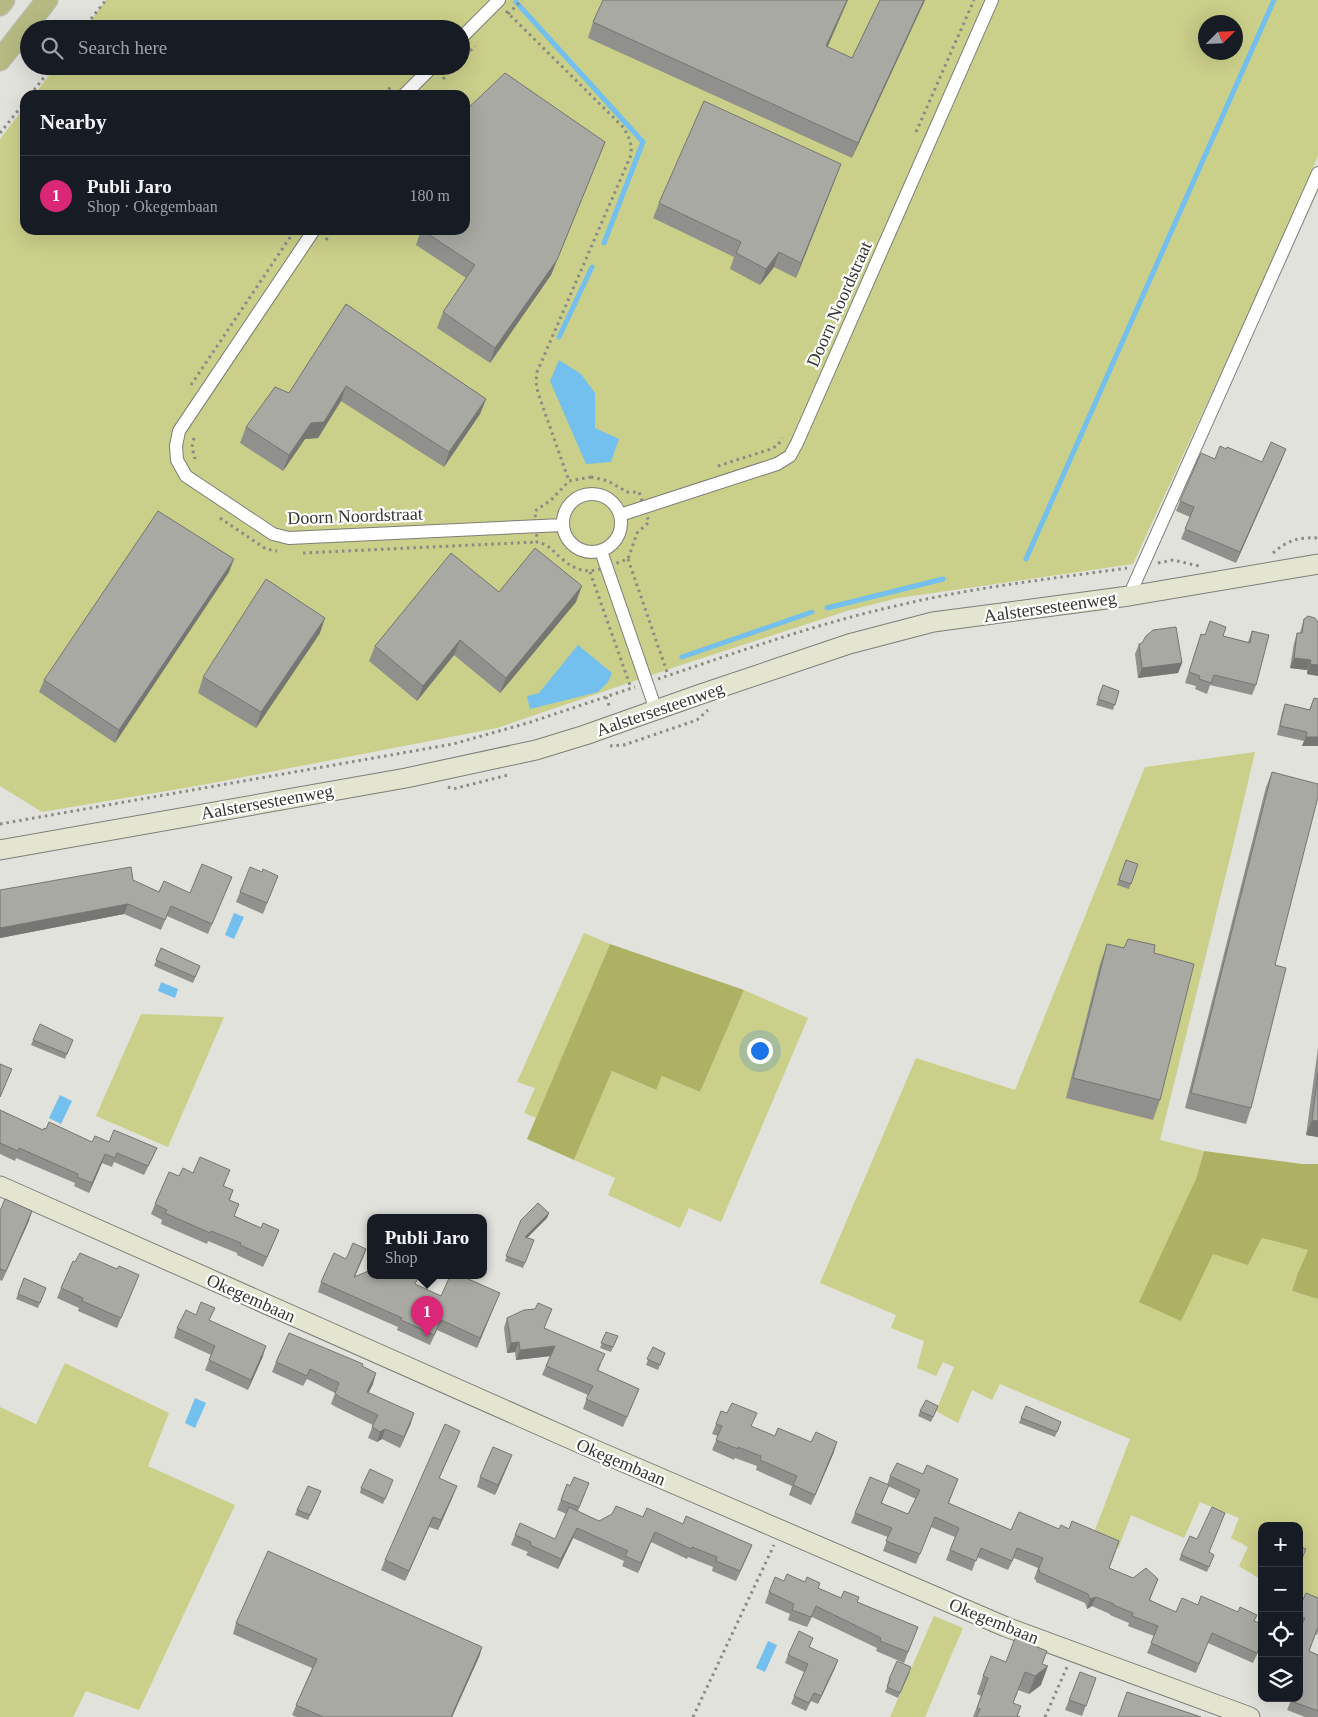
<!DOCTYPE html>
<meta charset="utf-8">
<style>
body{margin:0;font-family:"Times New Roman",serif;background:#242831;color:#f1f3f6}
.controls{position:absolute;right:15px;bottom:15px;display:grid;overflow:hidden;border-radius:10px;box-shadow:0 5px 20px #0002}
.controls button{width:45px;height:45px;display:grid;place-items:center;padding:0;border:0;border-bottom:1px solid #363941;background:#171b24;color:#f1f3f6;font:25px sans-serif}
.compass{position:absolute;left:1198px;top:15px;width:45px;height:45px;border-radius:50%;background:#171b24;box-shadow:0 5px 20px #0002;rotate:66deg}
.you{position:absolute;left:759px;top:1050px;width:18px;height:18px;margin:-12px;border:4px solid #fff;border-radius:50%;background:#1a73e8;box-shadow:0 0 0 8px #1a73e833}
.badge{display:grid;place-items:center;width:32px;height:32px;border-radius:50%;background:#db2777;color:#fff;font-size:16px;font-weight:700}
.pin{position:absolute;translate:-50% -41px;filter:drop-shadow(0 1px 2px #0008)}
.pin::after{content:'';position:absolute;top:26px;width:18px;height:15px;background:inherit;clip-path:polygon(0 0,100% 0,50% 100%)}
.popup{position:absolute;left:367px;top:1214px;width:120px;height:65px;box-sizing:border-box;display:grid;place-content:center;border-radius:10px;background:#171b24;filter:drop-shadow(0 1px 4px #0005);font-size:16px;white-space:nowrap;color:#9ea1a6}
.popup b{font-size:19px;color:#f1f3f6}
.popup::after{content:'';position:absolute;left:50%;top:100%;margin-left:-10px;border:10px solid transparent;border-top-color:#171b24}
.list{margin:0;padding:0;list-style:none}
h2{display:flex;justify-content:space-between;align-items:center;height:65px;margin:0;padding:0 20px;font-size:21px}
h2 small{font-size:16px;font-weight:400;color:#9ea1a6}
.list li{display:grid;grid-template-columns:32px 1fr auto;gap:15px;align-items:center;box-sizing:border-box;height:80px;padding:0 20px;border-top:1px solid #363941}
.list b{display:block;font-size:19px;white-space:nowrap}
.list p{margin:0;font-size:16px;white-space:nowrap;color:#9ea1a6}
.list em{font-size:16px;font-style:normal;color:#9ea1a6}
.icon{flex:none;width:28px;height:28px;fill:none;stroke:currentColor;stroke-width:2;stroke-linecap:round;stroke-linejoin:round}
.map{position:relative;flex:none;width:1318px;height:1717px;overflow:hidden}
.search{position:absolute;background:#171b24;box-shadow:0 5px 20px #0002;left:20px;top:20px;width:450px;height:55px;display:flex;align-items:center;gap:12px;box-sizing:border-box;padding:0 18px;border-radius:28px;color:#9ea1a6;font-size:19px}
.panel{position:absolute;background:#171b24;box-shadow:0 5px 20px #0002;left:20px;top:90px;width:450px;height:145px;border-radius:15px}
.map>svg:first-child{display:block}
.green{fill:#cacf89;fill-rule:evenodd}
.forest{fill:#acb164}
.water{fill:#73bfed}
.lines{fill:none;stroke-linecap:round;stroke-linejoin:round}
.stream{stroke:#73bfed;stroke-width:5}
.minor-casing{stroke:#7d7e78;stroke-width:14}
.secondary-casing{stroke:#7d7e78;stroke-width:21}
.trunk-casing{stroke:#bebebe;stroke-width:23}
.path{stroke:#8a8a86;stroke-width:3;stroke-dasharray:2.5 4;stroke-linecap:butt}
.minor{stroke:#fff;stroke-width:12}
.secondary{stroke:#e4e5d0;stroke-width:19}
.trunk{stroke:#b6ba82;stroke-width:21}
.wall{fill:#90918c;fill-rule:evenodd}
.shaded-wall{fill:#767672}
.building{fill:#a8a9a3;stroke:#767672}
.labels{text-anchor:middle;stroke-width:4.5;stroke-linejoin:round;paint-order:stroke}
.street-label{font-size:18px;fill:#353533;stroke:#fffffe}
</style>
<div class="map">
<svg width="1318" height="1717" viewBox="0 0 1318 1717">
<rect width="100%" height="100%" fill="#e1e2dc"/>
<path class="green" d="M106 0H1318V156L1288 227 1133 564 898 598 847 611 678 666 497 728 202 785 42 812 0 786V139L25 106V230H465V95H34L56 66H461V29H84ZM1206 22H1236V52H1206Z
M1255 752 1233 846 1160 1140 1204 1151 1196 1179 1213 1253 1248 1265 1262 1238 1308 1250 1297 1275 1292 1291 1318 1299V1604L1299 1600V1526H1262V1580L1239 1566 1248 1547 1231 1538 1239 1518 1200 1502 1184 1538 1131 1515 1118 1549 1093 1535 1130 1439 1000 1384 992 1400 972 1390 958 1423 936 1411 954 1367 943 1362 936 1376 917 1368 924 1341 891 1328 896 1315 820 1283 916 1058 1015 1090 1145 767Z
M584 933 610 944 536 1118 524 1113 535 1088 517 1082Z
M744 990 808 1018 721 1222 689 1208 680 1228 608 1195 615 1178 574 1160 612 1071 655 1090 662 1076 700 1092Z
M141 1014 224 1017 168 1147 96 1116Z
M65 1363 169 1413 148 1466 235 1505 139 1710 86 1691 73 1717H0V1407L36 1424Z
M934 1616 963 1628 925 1717H890Z"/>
<path class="forest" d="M610 944 744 990 700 1092 662 1076 656 1090 612 1071 574 1160 527 1139Z
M1204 1151 1302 1164H1318V1299L1292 1291 1297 1275 1308 1250 1262 1238 1248 1265 1213 1254 1181 1321 1139 1302 1196 1179Z"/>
<path class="water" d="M559 360 581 374 595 393V428L619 439 611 462 586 464 550 381Z
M578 645 612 673 608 682 598 692 530 709 527 696 539 693Z
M234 913 244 917 234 939 225 935Z
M161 982 178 989 175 998 158 991Z
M60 1095 72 1101 61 1124 49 1118Z
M195 1398 206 1403 195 1428 185 1423Z
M768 1641 777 1645 765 1672 756 1668Z"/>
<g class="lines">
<path class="stream" d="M516 2 643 142 604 243
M559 337 592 267
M1026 559 1274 0
M827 608 943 579
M682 657 812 612"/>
<defs>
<path id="minor" d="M461 38 499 0
M404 95 433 66
M314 230 179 431 176 446 177 460 186 476 273 534 289 538 563 525
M563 523a29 29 0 1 1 58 0a29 29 0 1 1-58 0Z
M620 515 777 464 790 456 797 443 992 0
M601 551 656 710
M1129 596 1318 173"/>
<path id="secondary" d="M0 850 406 778 536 750 585 735 701 694 849 644 933 622 1129 596 1318 564
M0 1186 593 1449 1006 1627 1250 1717"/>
<path id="trunk" d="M0 5 4 0
M0 60 47 0"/>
</defs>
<use href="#minor" class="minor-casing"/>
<use href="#secondary" class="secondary-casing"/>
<use href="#trunk" class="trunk-casing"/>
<path class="path" d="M506 11 622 126C629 136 632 143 631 155L537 372 536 382 538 393 569 481
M508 14 522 0
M83 29 106 0
M461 60 475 46
M443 79 455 66
M30 95 53 66
M385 95 391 86
M916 132 974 0
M0 133 25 102
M326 240 333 230
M191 385 295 230
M194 438 192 447 195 459
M718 466 771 449 778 445 782 438
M591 477 608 481 627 492H639L649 522 637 533 628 559C602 568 586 580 562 559 552 551 551 545 537 542L535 511 551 500 569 481Z
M220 518 266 549 277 551
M303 553 537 542
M1273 553C1288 540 1298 537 1318 538
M628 559 668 675
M1158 563 1173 560 1199 566
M590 572 631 688
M658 679C738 652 818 623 900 605 975 587 1051 579 1127 568
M606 697 610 708
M610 746 624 745 697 720 708 710
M448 787 453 789 508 775
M0 824 453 744 531 722 635 687
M693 1717 774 1545
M1045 1717 1067 1667"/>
<use href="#minor" class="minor"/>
<use href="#secondary" class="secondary"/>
<use href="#trunk" class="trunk"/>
</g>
<path class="wall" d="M880 0H925L852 158 588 38 593 22 827 47 852 58Z
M605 142 551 275 490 363 437 328 443 312 466 278 416 245 421 230H465Z
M841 164 796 278 774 267 760 285 730 269 734 257 653 218 659 203Z
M346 304 486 399 480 414 444 467 341 401 318 438 305 439 283 471 240 443 246 427 289 393Z
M1215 459 1262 462 1282 459 1236 563 1181 539 1190 517 1176 511 1180 501Z
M229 572 115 743 39 692 44 680Z
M499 592 576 602 500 693 454 655 417 701 369 661 375 646Z
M1304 619 1318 676 1307 674V670L1290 668 1294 643 1297 633H1300Z
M1252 631 1256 685 1252 695 1210 685 1207 694 1195 689 1196 686 1185 683 1201 634 1205 635 1223 636 1248 642Z
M320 633 256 728 198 693 203 677Z
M1139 644 1182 663 1178 673 1138 678 1135 654Z
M1103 685 1119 691 1113 710 1096 705Z
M1314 698 1318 699V746H1302L1304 741 1277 735 1282 713 1285 704 1309 710Z
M1272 772 1275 965 1251 1108 1246 1124 1185 1108 1266 787Z
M1126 860 1138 864 1129 889 1117 885Z
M262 872 274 886 263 914 236 902 240 892Z
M232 877 208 934 167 916 161 930 124 914 0 938V890L133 880 159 892 190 893Z
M1107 944 1124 948 1154 953 1160 1100 1153 1120 1066 1098 1100 964Z
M161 948 200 966 193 983 154 966Z
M33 1040H73L65 1059 31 1045Z
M1318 1048V1137L1306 1135Z
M0 1110 43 1130 92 1142H109L157 1148 153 1157 144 1175 114 1162 112 1167 102 1163 89 1193 74 1186 75 1183 16 1158 15 1161 0 1154Z
M193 1173 226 1180 224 1186 233 1190 230 1200 235 1216 261 1228 279 1230 263 1267 237 1255V1253L208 1241 207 1244 161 1224 162 1220 151 1214 155 1204Z
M0 1211H32L2 1281 0 1280Z
M549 1213 547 1218 527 1238 534 1240 523 1268 505 1261 521 1220Z
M366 1249 355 1277 416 1285 441 1296 467 1278 496 1302 477 1348 437 1330 430 1345 397 1330 398 1327 318 1292 321 1282 346 1259Z
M24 1278 46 1288 38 1308 16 1299Z
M135 1285 117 1328 78 1311 79 1308 57 1298 61 1288Z
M535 1309 545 1328 601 1364 598 1371 639 1389 623 1427 583 1409 588 1395 542 1375 550 1356 516 1360 515 1352 507 1353 504 1328 507 1318Z
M177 1328 263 1356 248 1390 205 1370 211 1355 174 1338Z
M606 1332 616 1341 611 1352 600 1348Z
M653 1347 665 1353 658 1370 646 1365Z
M276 1362 362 1366 373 1384 368 1393 411 1423 400 1448 382 1439 377 1442 368 1438 373 1425 336 1407 331 1404 335 1393 307 1379 303 1386 272 1372Z
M938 1406 931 1422 918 1416 920 1411Z
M1026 1406 1061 1422 1055 1437 1019 1423Z
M716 1424 752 1427 775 1436 834 1452 811 1505 789 1495 792 1486 756 1470 757 1466 735 1458 734 1460 712 1450 718 1436 712 1434Z
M456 1441 439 1478 453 1496 438 1530 429 1527 405 1581 381 1570 385 1560Z
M508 1465 495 1495 477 1487 480 1477Z
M923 1474 958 1479 949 1503 1011 1530 1116 1551 1109 1568 1133 1578 1158 1579 1150 1600 1176 1612 1198 1605 1255 1621 1262 1644 1253 1663 1208 1643 1196 1673 1147 1653 1154 1636 1128 1626 1129 1623 1110 1615V1614L1092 1606 1087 1609 1085 1603 1036 1582V1580L1034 1579 1038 1568 1014 1558 1008 1570 977 1557 972 1571 946 1560 955 1537 931 1527 916 1564 883 1551 888 1537 851 1523 855 1513 887 1485 890 1476ZM888 1486 916 1499 908 1514 882 1503Z
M567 1484 585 1494 578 1511 599 1521 643 1517 683 1524 752 1545 736 1581 712 1571 713 1567 688 1557 687 1559 651 1542 638 1573 622 1566 624 1561 573 1538 558 1569 526 1555 528 1552 511 1545 515 1535 555 1539 567 1514 557 1510Z
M391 1485 383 1504 360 1493 361 1488Z
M319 1497 308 1520 295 1515 297 1510Z
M1209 1552 1214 1555 1207 1572 1179 1560 1181 1555Z
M784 1581 818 1588 841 1598 857 1602 918 1627 904 1663 876 1651 877 1648 812 1617 807 1627 788 1620 790 1614 765 1603 769 1592Z
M1318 1598V1632L1317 1635 1315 1634 1309 1651 1318 1655V1717H1305L1287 1710 1292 1698H1299L1300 1628 1299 1627V1608Z
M236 1623 482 1647 479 1657 452 1717H297L292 1715 312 1668 233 1634Z
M809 1647 835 1668 818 1704 811 1701 806 1711 791 1704 804 1672 785 1663 788 1655Z
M1006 1662 1042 1664 1041 1685 1029 1694 1018 1690 1013 1703 1017 1716 1020 1717H973L981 1696 977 1694 983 1676Z
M910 1672 898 1698 885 1692 888 1685H887L889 1679Z
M1096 1678 1082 1716 1065 1710 1069 1700Z"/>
<path class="shaded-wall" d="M847 0H848L821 62 826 46Z
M924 0H925L852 158 858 143Z
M605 142 551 275 490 363 495 348Z
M841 164 835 180 796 278 801 263Z
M779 252 774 267 760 285 766 269Z
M346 386 341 401 318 438 305 439 283 471 289 455 311 423Z
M486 399 480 414 444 467 449 452Z
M1286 449 1282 459 1236 563 1240 552Z
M234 559 229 572 115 743 119 730Z
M582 586 576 602 500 693 506 678Z
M325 618 320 633 256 728 261 712Z
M460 640 454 655 417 701 423 686Z
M1294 658 1311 660 1307 670 1290 668Z
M1182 663 1178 673 1138 678 1142 668Z
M1310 664 1318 665V676L1307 674Z
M1306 737H1318V746H1302Z
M128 904 124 914 0 938V928Z
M1312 1120 1318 1121V1137L1306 1135Z
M105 1154 102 1163 89 1193 92 1183Z
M32 1211 29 1221 2 1281 6 1271Z
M549 1213 547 1218 523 1242 525 1237Z
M279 1230 275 1240 263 1267 267 1257Z
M366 1249 363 1258 350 1287 354 1277Z
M500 1293 496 1302 477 1348 480 1338Z
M519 1342 515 1352 507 1353 511 1343Z
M266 1346 263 1356 248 1390 251 1380Z
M555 1346 551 1356 516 1360 520 1350Z
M376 1373 373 1384 364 1402 367 1392Z
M414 1413 411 1423 400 1448 404 1437Z
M385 1429 382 1439 377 1442 380 1432Z
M460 1431 456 1441 435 1488 439 1478Z
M837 1442 834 1452 811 1505 815 1495Z
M512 1455 508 1465 495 1495 498 1485Z
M457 1486 453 1496 438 1530 441 1520Z
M433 1517 429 1527 405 1581 409 1571Z
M577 1528 573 1538 558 1569 561 1559Z
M655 1532 651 1542 638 1573 641 1563Z
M752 1545 748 1555 736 1581 740 1571Z
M1096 1597 1092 1606 1087 1609 1090 1599Z
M482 1647 479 1657 452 1717H451Z
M838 1660 835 1668 818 1704 821 1696Z
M1048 1666 1041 1685 1029 1694 1035 1676Z"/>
<path class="building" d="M603 0H847L826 46 852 58 880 0H924L858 143 593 22Z
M505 73 605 142 557 260 495 348 443 312 475 265 422 230H465V111Z
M704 101 841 164 801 263 779 252 766 269 736 253 741 242 659 203Z
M346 304 486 399 449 452 346 386 324 422 311 423 289 455 246 427 275 387 289 393Z
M1271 442 1286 449 1240 552 1185 529 1194 507 1180 501 1201 453 1215 459 1220 446 1226 449 1227 447 1262 462Z
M158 511 234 559 119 730 44 680Z
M535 548 582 586 506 678 460 640 423 686 375 646 451 553 499 592Z
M266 579 325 618 261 712 203 677Z
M1308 616 1315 618 1318 622V665L1310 664 1311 660 1294 658 1297 633H1302L1304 619Z
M1210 621 1226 627 1223 636 1250 643 1252 631 1269 635 1256 685 1214 675 1211 683 1199 679 1200 676 1189 672 1201 634 1205 635Z
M1176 627 1182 663 1142 668 1139 644 1142 643 1146 636 1153 630Z
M1103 685 1119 691 1115 705 1098 699Z
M1314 698 1318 699V737H1306L1307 732 1280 726 1285 704 1310 710Z
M1272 772 1318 784V797L1275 965 1286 968 1251 1108 1191 1093Z
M1126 860 1138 864 1131 884 1119 880Z
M202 864 232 877 212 924 171 906 165 920 128 904 0 928V890L131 867 133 880 159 892 164 881 190 893Z
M250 867 262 872 263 869 278 876 267 903 240 892Z
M1128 939 1155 945 1154 953 1194 964 1160 1100 1073 1078 1107 944 1124 948Z
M161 948 200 966 195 977 156 960Z
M40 1024 73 1040 67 1054 33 1040Z
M0 1064 12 1069 0 1097Z
M1318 1074V1121L1312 1120Z
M0 1110 43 1130 44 1128 46 1129 49 1122 92 1142 95 1136 109 1142 114 1130 157 1148 148 1166 117 1153 115 1158 105 1154 92 1183 77 1177 78 1174 19 1148 18 1151 0 1143Z
M200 1157 230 1170 223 1186 233 1190 229 1200 239 1204 234 1216 261 1228 263 1223 279 1230 267 1257 240 1245 241 1243 211 1231 210 1233 165 1213 167 1210 155 1204 169 1172 179 1176 183 1168 193 1173Z
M5 1199 32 1211 6 1271 0 1269V1211Z
M538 1203 549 1213 525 1237 534 1240 525 1263 506 1256 521 1220Z
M353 1243 366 1249 354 1277 371 1270V1276H419L415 1284 441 1296 450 1276H467L466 1278 500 1293 480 1338 441 1320 434 1335 401 1320 402 1318 321 1282 334 1253 346 1259Z
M80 1253 117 1269 119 1266 139 1275 121 1318 82 1301 83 1298 61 1288 73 1261 75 1262Z
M24 1278 46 1288 40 1303 18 1294Z
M201 1302 215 1308 209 1320 266 1346 251 1380 209 1360 215 1346 177 1328 186 1310 196 1315Z
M538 1303 552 1309 544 1328 605 1354 597 1370 639 1389 627 1417 586 1399 593 1386 546 1366 555 1346 520 1350 519 1342 511 1343 507 1318 524 1310 535 1309Z
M606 1332 618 1336 613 1347 601 1343Z
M289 1333 363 1364 362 1366 376 1373 367 1392 414 1413 404 1437 385 1429 380 1432 372 1427 378 1415 339 1397 335 1393 339 1383 310 1369 307 1376 276 1362Z
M653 1347 665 1353 660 1365 647 1359Z
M926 1400 938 1406 933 1417 920 1411Z
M732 1403 757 1413 751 1426 775 1436 778 1428 811 1442 816 1432 837 1442 815 1495 793 1485 797 1476 760 1460 761 1456 738 1447V1449L716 1440 722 1426 716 1424 721 1411 727 1413Z
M1026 1406 1061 1422 1057 1432 1021 1418Z
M445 1424 460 1431 439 1478 457 1486 441 1520 433 1517 409 1571 385 1560Z
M493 1447 512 1455 498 1485 480 1477Z
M897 1463 923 1474 927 1465 958 1479 948 1503 1011 1530 1019 1512 1059 1529 1061 1525 1069 1529 1072 1521 1119 1541 1109 1568 1133 1578 1146 1568 1158 1579 1149 1600 1176 1612 1182 1598 1198 1605 1201 1596 1238 1612 1240 1607 1257 1615 1254 1621 1262 1624V1642L1257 1653 1212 1633 1199 1664 1151 1643 1158 1626 1132 1616 1133 1613 1113 1605 1114 1604 1096 1597 1090 1599 1088 1594 1039 1572 1040 1570H1038L1043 1558 1017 1548 1012 1561 981 1548 976 1561 950 1550 959 1528 935 1517 920 1554 886 1541 892 1528 855 1513 870 1477 889 1485 881 1503 908 1514 920 1490 890 1476Z
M370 1469 393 1480 385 1499 361 1488Z
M574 1477 589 1483 579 1507 561 1500 567 1484 570 1486Z
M308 1486 321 1491 310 1515 297 1510Z
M616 1506 643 1517 647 1508 683 1524 686 1516 752 1545 740 1571 716 1561 717 1557 692 1547 691 1549 655 1532 641 1563 625 1556 628 1551 577 1528 561 1559 530 1545 531 1542 515 1535 520 1523 555 1539 569 1507 599 1521 612 1514Z
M1212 1507 1225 1513 1209 1552 1214 1555 1209 1567 1181 1555 1190 1536 1197 1539Z
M1299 1546 1306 1549 1299 1566Z
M268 1551 482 1647 451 1717H323L296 1705 317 1659 236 1623Z
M787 1574 805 1582 807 1577 820 1583 818 1588 841 1598 844 1591 859 1597 857 1602 918 1627 908 1652 880 1641 881 1638 816 1606 811 1617 792 1610 794 1604 769 1592 775 1577 784 1581Z
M1306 1593 1318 1598V1627L1309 1651 1318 1655V1711L1291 1701 1292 1698H1299V1630L1305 1618 1299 1616V1608Z
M799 1631 813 1638 809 1647 838 1660 821 1696 814 1693 809 1703 794 1696 808 1664 788 1655Z
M1015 1638 1047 1651 1042 1664 1048 1666 1035 1676 1025 1672 1013 1703 1021 1706 1017 1716 1020 1717H976L980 1709 977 1708 988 1678 983 1676 991 1656 1006 1662Z
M897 1661 911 1667 900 1693 887 1687 890 1680 889 1679Z
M1080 1672 1096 1678 1086 1706 1069 1700Z
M1127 1692 1201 1717H1118Z"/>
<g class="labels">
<g class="street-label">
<text transform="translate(839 304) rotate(-66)" y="6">Doorn Noordstraat</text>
<text transform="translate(355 516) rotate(-2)" y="6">Doorn Noordstraat</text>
<text transform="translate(1050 607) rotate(-8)" y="6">Aalstersesteenweg</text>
<text transform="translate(660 709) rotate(-19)" y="6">Aalstersesteenweg</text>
<text transform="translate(267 802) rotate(-10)" y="6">Aalstersesteenweg</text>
<text transform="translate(251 1298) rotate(24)" y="6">Okegembaan</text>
<text transform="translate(621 1462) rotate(23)" y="6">Okegembaan</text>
<text transform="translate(994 1621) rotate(22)" y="6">Okegembaan</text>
</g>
</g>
</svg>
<div class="controls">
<button>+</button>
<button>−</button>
<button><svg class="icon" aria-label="locate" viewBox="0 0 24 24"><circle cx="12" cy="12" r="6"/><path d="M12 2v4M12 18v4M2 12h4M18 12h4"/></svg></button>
<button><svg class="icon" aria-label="layers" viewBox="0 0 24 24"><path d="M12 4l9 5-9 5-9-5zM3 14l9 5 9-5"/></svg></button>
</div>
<svg class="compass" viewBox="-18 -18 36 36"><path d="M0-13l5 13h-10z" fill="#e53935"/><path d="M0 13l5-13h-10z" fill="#9ea1a6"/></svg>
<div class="you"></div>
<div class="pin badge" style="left:427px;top:1337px">1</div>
<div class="popup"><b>Publi Jaro</b>Shop</div>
<div class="search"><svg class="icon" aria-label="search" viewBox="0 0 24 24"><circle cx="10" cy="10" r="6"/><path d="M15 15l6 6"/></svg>Search here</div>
<section class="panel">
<h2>Nearby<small></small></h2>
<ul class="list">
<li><span class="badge">1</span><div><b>Publi Jaro</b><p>Shop · Okegembaan</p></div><em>180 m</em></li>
</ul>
</section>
</div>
